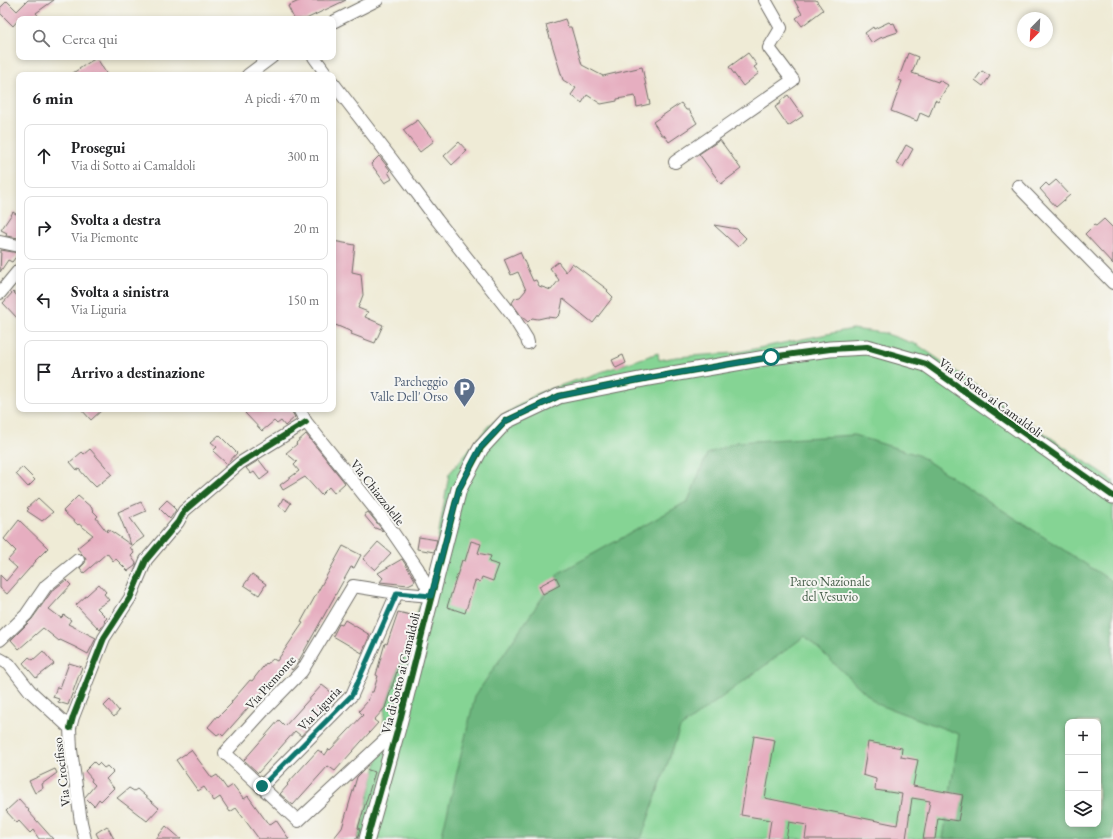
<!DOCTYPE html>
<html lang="it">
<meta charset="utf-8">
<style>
body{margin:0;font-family:"EB Garamond",serif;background:#f6f6f6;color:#202124}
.controls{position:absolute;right:12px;bottom:12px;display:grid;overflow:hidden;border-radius:8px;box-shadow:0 2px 6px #0003}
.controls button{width:36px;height:36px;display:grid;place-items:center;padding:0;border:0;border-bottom:1px solid #e0e0e0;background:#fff;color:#202124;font:20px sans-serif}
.compass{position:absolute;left:1017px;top:12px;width:36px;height:36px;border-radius:50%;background:#fff;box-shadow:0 2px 6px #0003;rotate:204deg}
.stop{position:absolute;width:12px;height:12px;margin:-9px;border:3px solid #0f766e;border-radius:50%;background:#fff}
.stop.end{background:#0f766e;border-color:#fff;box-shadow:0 1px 4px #0008}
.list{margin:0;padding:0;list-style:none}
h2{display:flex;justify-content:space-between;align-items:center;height:52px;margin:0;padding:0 16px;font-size:17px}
h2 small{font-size:13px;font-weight:400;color:#757577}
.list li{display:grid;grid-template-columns:26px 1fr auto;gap:12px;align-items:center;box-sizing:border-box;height:64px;margin:0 8px 8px;padding:0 8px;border:1px solid #e0e0e0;border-radius:8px}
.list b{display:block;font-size:15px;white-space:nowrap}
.list p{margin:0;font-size:13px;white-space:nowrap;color:#757577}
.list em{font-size:13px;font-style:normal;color:#757577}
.icon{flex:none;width:22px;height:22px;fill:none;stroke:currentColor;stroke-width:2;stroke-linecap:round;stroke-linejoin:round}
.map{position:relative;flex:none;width:1113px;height:839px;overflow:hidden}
.search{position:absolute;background:#fff;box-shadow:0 2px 6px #0003;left:16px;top:16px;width:320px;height:44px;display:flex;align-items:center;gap:10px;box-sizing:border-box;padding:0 14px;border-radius:8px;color:#757577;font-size:15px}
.panel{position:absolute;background:#fff;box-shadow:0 2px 6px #0003;left:16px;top:72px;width:320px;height:340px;border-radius:8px}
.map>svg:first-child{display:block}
.green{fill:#85d494;stroke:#588060;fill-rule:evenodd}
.forest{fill:#6cb67e;stroke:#4c7054;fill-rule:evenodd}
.building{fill:#e6aec0}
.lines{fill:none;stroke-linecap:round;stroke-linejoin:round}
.minor-casing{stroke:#706e67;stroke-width:14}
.tertiary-casing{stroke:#706e67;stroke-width:17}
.minor{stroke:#fff;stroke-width:12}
.tertiary{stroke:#fff;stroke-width:15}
.cycleway-casing{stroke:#f6f6f2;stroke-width:8}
.cycleway{stroke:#1b5e20;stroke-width:6}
.route{stroke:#0f766e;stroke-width:5}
.labels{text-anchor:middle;stroke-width:4;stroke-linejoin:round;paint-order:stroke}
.service-label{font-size:13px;fill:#4e5e75;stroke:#f6f6f2;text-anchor:end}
.street-label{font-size:13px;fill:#2b2b2b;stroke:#f6f6f2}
.park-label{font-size:13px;fill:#465e4a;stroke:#f6f6f2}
</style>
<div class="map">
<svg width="1113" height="839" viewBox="0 0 1113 839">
<rect width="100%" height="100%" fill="#f6f6f2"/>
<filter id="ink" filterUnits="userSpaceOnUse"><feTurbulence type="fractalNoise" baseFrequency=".025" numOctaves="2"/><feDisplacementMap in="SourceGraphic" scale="8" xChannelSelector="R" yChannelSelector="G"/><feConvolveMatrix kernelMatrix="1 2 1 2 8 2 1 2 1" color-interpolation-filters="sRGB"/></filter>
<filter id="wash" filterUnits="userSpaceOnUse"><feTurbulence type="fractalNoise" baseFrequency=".012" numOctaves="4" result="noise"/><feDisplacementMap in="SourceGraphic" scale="16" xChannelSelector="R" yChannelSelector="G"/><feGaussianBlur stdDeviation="0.9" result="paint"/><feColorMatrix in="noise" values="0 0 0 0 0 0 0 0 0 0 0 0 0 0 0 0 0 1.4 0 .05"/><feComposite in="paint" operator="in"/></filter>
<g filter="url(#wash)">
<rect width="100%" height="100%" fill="#efebd6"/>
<path class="green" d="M852 329 884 333 918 345 1113 481V839H357L360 832 382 740 385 708 416 616 432 572 449 474 490 424 538 393 658 353 659 360 676 357 734 353ZM1068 722H1098V824H1068Z"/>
<path class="forest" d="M854 435 918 455 1113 582V839H943L959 734 877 704 805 636 680 728 641 839H441L475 696 559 573 688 501 707 454 737 442ZM1068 722H1098V824H1068Z"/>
<g id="blocks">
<path class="building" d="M28 0H54L36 13 41 19H19L13 26 0 13V8L7 1 17 11Z
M301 0H346L306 19H294L288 6Z
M794 0H816L823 10 802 26 796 18 802 14Z
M565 19 568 27H571L582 65 603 76 642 67 650 104 637 107 635 96 617 99V101L601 104 587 95 582 103 571 95 576 88 563 80 546 25Z
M889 22 891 24 894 23 898 32 880 38 872 43 865 33 873 27 874 29Z
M748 53 757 65 754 67 759 73 743 86 729 67Z
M908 53 918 57 912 73 938 82 939 80 948 85 938 102 935 100 929 117 920 113 917 121 891 111 902 81 898 80Z
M97 58 107 75H70L91 61Z
M982 71 990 76 983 86 975 80Z
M788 95 803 116 788 126 775 107 781 103 780 101Z
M681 103 686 110H689L697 123 669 142 664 135H662L653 122Z
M418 120 434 141 420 152 403 130Z
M720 140 741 169 721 184 699 154Z
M459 142 467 151 452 165 444 156Z
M906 145 913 149 903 167 896 163Z
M379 156 390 170 388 172 392 179 385 183 371 164Z
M1056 180 1070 195 1056 207 1040 189 1046 183 1049 186Z
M13 212 19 216V238L6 236 7 233 1 230Z
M1104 219 1113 228V264L1085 234 1094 225 1096 226Z
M714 225 737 229 746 238 738 247Z
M333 241 355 245 352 272 361 274 363 295 358 308 368 312 365 317 383 325 375 343 351 334 352 332 333 324Z
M1 250 19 253 12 262 8 260 0 272Z
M520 252 533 281 536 280 539 286 551 290 559 280 550 268 558 262 566 272 572 263 608 290 607 291 613 297 593 323 563 299 560 314 556 318 547 317 538 319 532 318 528 322 522 317 512 303 515 298 520 297 526 290 518 272 511 275 504 259Z
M13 292 19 297V320L3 303Z
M623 355 626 363 616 368 612 360Z
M81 409H103L91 420Z
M250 409H290L295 417 285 426 281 421 277 424 274 421 262 431 245 413Z
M306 434 345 483 334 493 329 487 321 495 305 477 283 490 280 485 299 471 294 465 297 462 286 453 297 444 296 443Z
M219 435 237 453 227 464 213 451 217 447 211 442Z
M90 449 112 474 96 487 91 482H90L79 469 77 470 70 462 82 452 84 454Z
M259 460 269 473 260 480 254 472 251 474 246 468Z
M22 467 35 480 28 487 16 474Z
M78 496 92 508V510L98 516 96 518 107 532 108 529 131 545 118 512 141 502 146 511 130 518 144 537 130 547 134 553 131 556 136 563 135 566 128 571 116 559 113 561 107 553 84 573 80 568 85 563 86 559 77 548 93 535 79 524 78 525 63 511Z
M38 498 53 512 42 521 27 511 29 509 27 508Z
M283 498 291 503 286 511 279 506Z
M167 500 174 506 173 507 176 510 170 519 159 508Z
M368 512 381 528 383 531 375 528 364 515Z
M19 520 48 548 35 561H36L7 594 0 588V575L6 581 17 568 8 560 16 551 4 539Z
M419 537 437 540 434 552 417 549Z
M471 541 481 544 478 553 491 556 489 562 499 565 493 581 482 577 480 582 475 581 465 613 447 607 462 560 465 561Z
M378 542 391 553 375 570 363 559Z
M343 546 361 555 354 568 351 567 297 664 292 670 287 664 223 736 220 733 217 735 208 727 217 716 218 717 232 703 231 702 250 680 252 681 266 663 267 664 273 659 277 661 303 623 301 622Z
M402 559 411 573 415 580 414 582 408 585 380 582 383 578 378 573Z
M252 574 266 584 259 595 244 585Z
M556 577 560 585 543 594 539 586Z
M66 580 71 585 49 609 61 618 64 615 71 620 68 624 96 638 88 654 75 647 60 640 59 641 43 628 19 649 11 640 32 619 52 591Z
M99 584 106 592 104 594 109 600 97 608 107 618 104 621 105 622 100 630 76 605Z
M398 612 415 616 385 708 374 720 378 723 335 771 328 766 293 805 280 794 288 785 287 784 318 750 325 755 329 749 330 750 363 715 359 711 368 701 371 692H373L378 676 376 675 385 643 387 644Z
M345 620 370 635 362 653 333 636 339 624 342 625Z
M43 651 54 664 36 678 23 663 29 657 33 660Z
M69 663 82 667 68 705 58 702 59 699 53 697 57 687 60 688Z
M322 685 336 696 301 736 295 731 258 773 244 760 279 720 285 726Z
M110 700 119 711 114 717 104 706Z
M754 736 775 740 765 798 897 825 902 794 875 790 876 779 863 775 868 742 902 748 901 757 918 760 913 786 963 795 958 821 938 818 935 839H923L930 801 912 798 906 839H805L807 825 789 822 786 839H768L771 820 741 815Z
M191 750 212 778 217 775 227 789 233 785 244 799 248 796 269 825 276 820 289 839H259L236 808 230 812 220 797 214 801 204 787 198 791 176 760Z
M94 762 97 765 99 763 104 768 107 766 113 772 106 779 114 788 101 801 99 799 94 806 85 797 95 785 91 781 92 779 85 771Z
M55 769 57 773 42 784 43 788 35 793 29 781Z
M365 769 375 772 358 828 360 829 357 839H333L342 828 357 777Z
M129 788 134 791 137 789 159 808 147 821 117 798Z
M19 799 29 810 28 811 53 839H39L33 830 30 833 19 821 17 823 6 811Z
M107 826 114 839H99L96 833Z
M166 826 181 839H156Z"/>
</g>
</g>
<g filter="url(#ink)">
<use href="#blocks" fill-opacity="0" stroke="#706e67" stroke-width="1"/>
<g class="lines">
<defs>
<path id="minor" d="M333 22 377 0
M314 57 327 75
M248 75 272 57
M333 83 393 161 437 220 512 315 527 339 528 343
M675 162 793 80 769 48 781 28 765 0
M1018 186 1113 283
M0 242 19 246
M0 293 19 270
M299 409 306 422 387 524 418 569 431 596 397 593 353 586 302 671 264 710 225 753 298 821 398 728
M0 640 26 615 46 586 78 560
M0 659 9 664 30 691 70 728 71 750 81 822 85 839
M70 728 73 717 104 638 130 598 146 560 178 522 184 511 240 463 306 422
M262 786 352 695 397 593"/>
<path id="tertiary" d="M367 839 398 728 459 489 481 448 506 421 559 396 649 378 771 357 830 349 867 347 926 364 1113 496"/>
</defs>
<use href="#minor" class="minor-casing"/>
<use href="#tertiary" class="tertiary-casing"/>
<use href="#minor" class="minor"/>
<use href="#tertiary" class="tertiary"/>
<defs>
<path id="cycleway" d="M70 728 73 717 104 638 130 598 146 560 178 522 184 511 240 463 306 422
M367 839 398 728 459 489 481 448 506 421 559 396 649 378 771 357 830 349 867 347 926 364 1113 496"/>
</defs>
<use href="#cycleway" class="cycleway-casing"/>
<use href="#cycleway" class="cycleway"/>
</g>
</g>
<g class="lines" filter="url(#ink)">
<path class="route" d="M262 786 352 695 397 593 431 596 459 489 480 448 506 421 559 396 649 378 771 357"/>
</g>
<defs>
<symbol id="parking-pin" viewBox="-11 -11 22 30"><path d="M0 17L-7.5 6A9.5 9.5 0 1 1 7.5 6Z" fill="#5c6f8a" stroke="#f6f6f2"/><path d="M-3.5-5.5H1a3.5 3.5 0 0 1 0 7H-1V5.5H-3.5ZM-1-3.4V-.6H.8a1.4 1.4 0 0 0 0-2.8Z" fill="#fff"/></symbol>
</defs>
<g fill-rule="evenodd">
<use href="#parking-pin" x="452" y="376" width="25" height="34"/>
</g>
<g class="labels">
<g class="service-label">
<text x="448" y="386">Parcheggio<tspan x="448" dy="15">Valle Dell' Orso</tspan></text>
</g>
<g class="street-label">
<text transform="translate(991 397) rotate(36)" y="5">Via di Sotto ai Camaldoli</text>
<text transform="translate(378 492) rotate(52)" y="5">Via Chiazzolelle</text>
<text transform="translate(400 673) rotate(-76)" y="5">Via di Sotto ai Camaldoli</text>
<text transform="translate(270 682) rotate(-48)" y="5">Via Piemonte</text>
<text transform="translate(319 708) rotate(-46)" y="5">Via Liguria</text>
<text transform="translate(61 772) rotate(-97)" y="5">Via Crocifisso</text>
</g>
<g class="park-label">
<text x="830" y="586">Parco Nazionale<tspan x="830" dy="15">del Vesuvio</tspan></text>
</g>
</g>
</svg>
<div class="controls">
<button>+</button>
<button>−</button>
<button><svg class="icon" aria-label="layers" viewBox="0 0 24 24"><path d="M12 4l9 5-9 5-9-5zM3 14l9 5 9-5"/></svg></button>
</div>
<svg class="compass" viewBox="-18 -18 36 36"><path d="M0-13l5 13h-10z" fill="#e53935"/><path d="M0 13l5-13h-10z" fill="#757577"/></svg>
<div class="stop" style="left:771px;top:357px"></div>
<div class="stop end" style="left:262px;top:786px"></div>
<div class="search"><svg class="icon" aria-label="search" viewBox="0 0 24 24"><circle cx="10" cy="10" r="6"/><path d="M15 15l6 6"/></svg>Cerca qui</div>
<section class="panel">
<h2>6 min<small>A piedi · 470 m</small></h2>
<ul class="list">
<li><svg class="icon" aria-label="ahead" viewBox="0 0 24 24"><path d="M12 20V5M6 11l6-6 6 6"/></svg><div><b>Prosegui</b><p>Via di Sotto ai Camaldoli</p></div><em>300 m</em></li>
<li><svg class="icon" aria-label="right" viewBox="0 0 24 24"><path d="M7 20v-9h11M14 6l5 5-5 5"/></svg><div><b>Svolta a destra</b><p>Via Piemonte</p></div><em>20 m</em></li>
<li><svg class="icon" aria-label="left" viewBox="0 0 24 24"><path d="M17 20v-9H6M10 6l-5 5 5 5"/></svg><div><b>Svolta a sinistra</b><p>Via Liguria</p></div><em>150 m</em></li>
<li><svg class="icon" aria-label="arrive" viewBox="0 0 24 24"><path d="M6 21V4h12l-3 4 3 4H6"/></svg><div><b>Arrivo a destinazione</b></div></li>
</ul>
</section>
</div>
